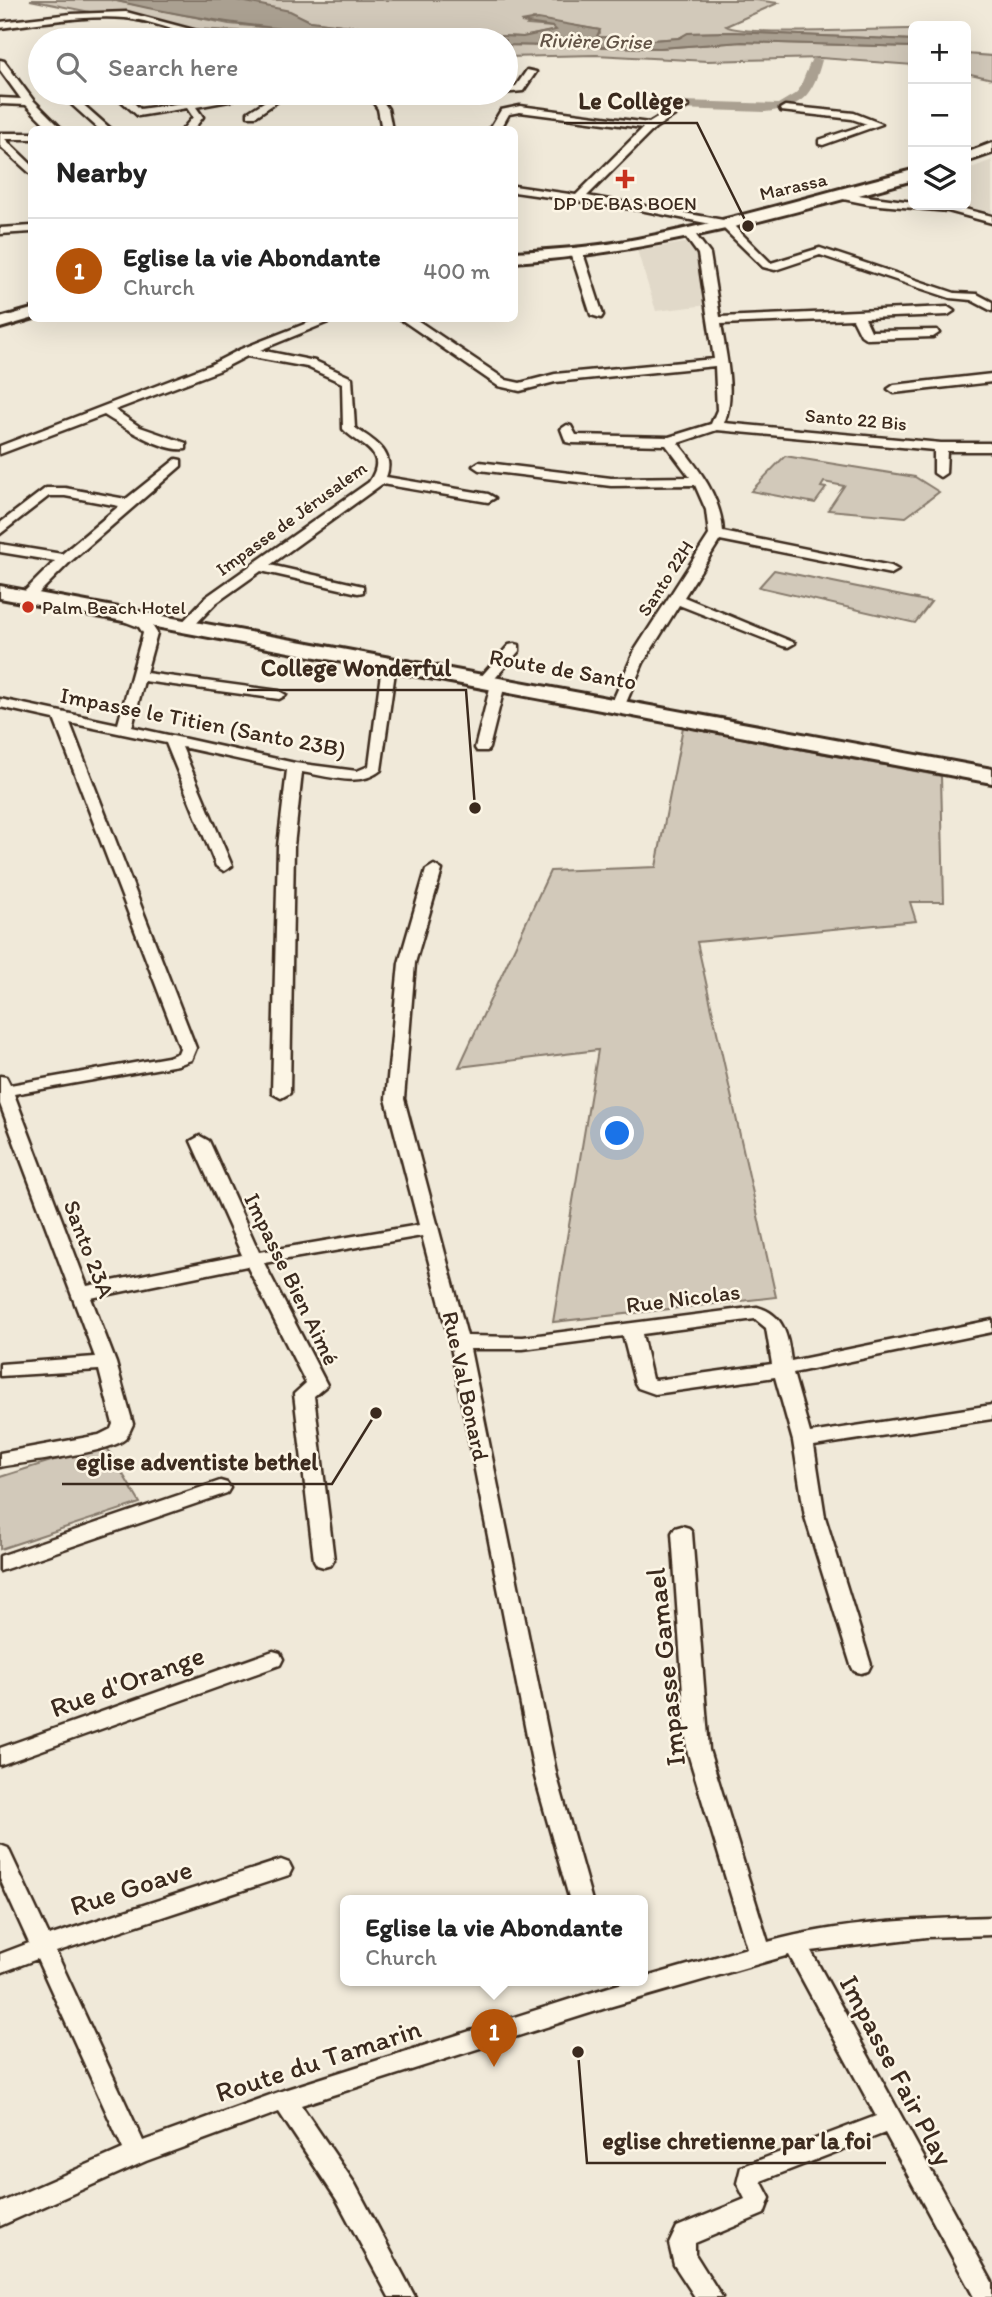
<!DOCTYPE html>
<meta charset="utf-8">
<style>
body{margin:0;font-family:Itim,sans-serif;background:#f6f6f6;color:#222}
.controls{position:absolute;right:21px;top:21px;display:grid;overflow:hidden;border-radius:10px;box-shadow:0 7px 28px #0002}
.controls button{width:63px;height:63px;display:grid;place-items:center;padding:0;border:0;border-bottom:2px solid #e0e0e0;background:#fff;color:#222;font:35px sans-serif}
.you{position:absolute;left:618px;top:1134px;width:24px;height:24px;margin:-18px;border:5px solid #fff;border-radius:50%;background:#1a73e8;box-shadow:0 0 0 10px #1a73e833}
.badge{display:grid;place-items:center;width:46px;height:46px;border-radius:50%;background:#b45309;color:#fff;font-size:23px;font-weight:700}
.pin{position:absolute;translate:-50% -58px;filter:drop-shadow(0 2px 4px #0008)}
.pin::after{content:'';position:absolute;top:37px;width:24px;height:21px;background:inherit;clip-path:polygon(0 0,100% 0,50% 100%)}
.popup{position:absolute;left:340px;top:1895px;width:308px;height:91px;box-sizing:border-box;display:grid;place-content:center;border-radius:10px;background:#fff;filter:drop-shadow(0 2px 5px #0005);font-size:23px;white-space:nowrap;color:#767676}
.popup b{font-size:26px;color:#222}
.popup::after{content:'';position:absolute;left:50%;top:100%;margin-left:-14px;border:14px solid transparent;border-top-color:#fff}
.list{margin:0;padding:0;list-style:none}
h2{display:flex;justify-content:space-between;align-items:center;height:91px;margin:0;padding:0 28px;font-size:30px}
h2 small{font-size:23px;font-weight:400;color:#767676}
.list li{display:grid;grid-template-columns:46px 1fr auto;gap:21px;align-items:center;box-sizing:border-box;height:105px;padding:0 28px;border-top:2px solid #e0e0e0}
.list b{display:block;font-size:26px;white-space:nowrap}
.list p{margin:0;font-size:23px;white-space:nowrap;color:#767676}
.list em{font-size:23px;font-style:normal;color:#767676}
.icon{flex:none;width:38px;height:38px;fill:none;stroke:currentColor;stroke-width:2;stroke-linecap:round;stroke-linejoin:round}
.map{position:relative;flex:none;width:992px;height:2297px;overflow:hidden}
.search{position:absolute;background:#fff;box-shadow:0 7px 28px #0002;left:28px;top:28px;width:490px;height:77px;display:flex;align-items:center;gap:18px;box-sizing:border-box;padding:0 24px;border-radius:38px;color:#767676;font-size:26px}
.panel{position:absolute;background:#fff;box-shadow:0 7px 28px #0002;left:28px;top:126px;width:490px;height:196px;border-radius:10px}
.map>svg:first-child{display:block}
.built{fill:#e1d9c9}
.green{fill:#d2c9ba;stroke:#867a6c;stroke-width:2}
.water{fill:#aaa091;stroke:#7e7163;stroke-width:2}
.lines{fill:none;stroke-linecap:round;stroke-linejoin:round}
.canal{fill:#aaa091;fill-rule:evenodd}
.minor-casing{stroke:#3b2a1e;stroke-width:5}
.secondary-casing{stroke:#3b2a1e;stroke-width:6}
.primary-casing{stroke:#3b2a1e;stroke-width:6}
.minor{fill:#fcf5e5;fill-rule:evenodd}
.secondary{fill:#fcf5e5;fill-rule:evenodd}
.primary{fill:#fcf5e5;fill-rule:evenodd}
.poi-dot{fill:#c8321e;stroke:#fcf5e5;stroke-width:2.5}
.labels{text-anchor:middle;stroke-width:5;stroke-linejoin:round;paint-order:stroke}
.far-street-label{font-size:19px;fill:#3b2a1e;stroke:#fcf5e5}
.far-poi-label{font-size:19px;fill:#3b2a1e;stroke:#fcf5e5}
.far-water-label{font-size:21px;font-style:italic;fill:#625346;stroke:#fcf5e5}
.street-label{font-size:23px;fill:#3b2a1e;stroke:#fcf5e5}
.near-street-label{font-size:28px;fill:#3b2a1e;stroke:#fcf5e5}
.leader{fill:none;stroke:#3b2a1e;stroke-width:2.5}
.callout-dot{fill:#3b2a1e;stroke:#fcf5e5;stroke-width:2.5}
.callout-label{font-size:24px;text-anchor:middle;font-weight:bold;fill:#3b2a1e;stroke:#fcf5e5;stroke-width:5;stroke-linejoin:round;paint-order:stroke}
</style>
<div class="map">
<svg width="992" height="2297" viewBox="0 0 992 2297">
<rect width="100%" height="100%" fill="#f0e9d9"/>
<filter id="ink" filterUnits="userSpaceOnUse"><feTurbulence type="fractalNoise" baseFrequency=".0143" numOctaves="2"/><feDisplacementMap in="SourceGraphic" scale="14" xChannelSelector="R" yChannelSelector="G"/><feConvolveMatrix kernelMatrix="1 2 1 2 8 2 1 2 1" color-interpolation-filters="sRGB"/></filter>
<g filter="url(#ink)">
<path class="built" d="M992 160V215L958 205H966V170Z
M691 242 701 254 708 305 656 311 637 250Z"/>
<path class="green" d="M30 0H112L229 24 403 40H301L238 31 170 28Z
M236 0H756L778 3 726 26C744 37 881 28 913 29V40L733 32 688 33 679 38 653 40 599 37 596 36 600 33 599 30 533 19 527 25 553 27 557 30 523 37 391 31 310 21 297 15Z
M742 42 913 47V65L821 58 707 61 596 55 506 57V45L660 48Z
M966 54 992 56V79L966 73Z
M785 456 915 477 939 492 906 517 828 510 844 486 824 482 821 487 826 488 815 503 751 491Z
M774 570 931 602 915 623 759 587Z
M683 727 941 776 944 902H910L916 921 697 942 776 1297 553 1322 598 1050 459 1067 550 871 656 867Z
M105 1444 140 1503 0 1549V1477Z"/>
<path class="water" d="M112 0H236L290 11 310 21 391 31 523 37 556 30 553 27 521 22 538 19 600 30 597 36 599 37 653 40 679 38 688 33 733 32 913 40V47L742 42 660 48 506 45V40C373 40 242 31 112 0Z"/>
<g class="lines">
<path class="canal" d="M812 58 822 60C813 95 802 108 765 112L649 108 643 105 649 102 682 101 778 104 798 92Z"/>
<defs>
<path id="minor" d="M126 12 231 40C195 42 161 21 125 18 84 15 41 23 0 28V22L71 14Z
M0 60 4 61 33 100 63 130H51L26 105 0 104V98L21 99 0 70Z
M527 70 536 72 523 91 502 93H506V88L516 86Z
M59 93H70L112 130H100Z
M176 93H186L192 101 231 93H245L229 101 196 107 203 117 193 130H182L193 117 187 108 138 116 118 98 127 96 140 109 183 103Z
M278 93H290L256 116H248V112Z
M367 93H377L388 109 392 130H382L378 109Z
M680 104 689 106 655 128 587 196 729 221 771 263 820 248 955 293 977 294 992 302V311L971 300 950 298 820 255 775 270 763 267 721 226 640 210 514 192V186L576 195 643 128 520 112 509 114 500 130H489L501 110 520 106 649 123Z
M785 106 854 113 882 124 823 145 819 144V140L867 124 852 119 781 111 780 109Z
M0 133H32V139H5L32 165V175L0 146Z
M842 193 913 202V205H949L992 216V223L948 211 868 204 838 198 836 196Z
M32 226V232L0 234V228Z
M688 229 692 230 710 254 720 317 948 307 954 311 948 315 865 318 871 331 937 330 939 333 933 337 867 339 861 335 853 319 721 324C726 355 736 394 724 423L941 443H992V451H947L946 473 940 477 934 473V450L717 430 678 443C699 469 721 497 723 532L891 566 898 570 891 574 720 540 684 597 795 643 788 647 783 646 679 605 643 663 625 705 618 709 611 705 635 650 709 535 706 510 695 485 611 486 479 470 473 466 479 462 611 478 690 477 666 445 571 443 566 442 561 429 567 425 571 426 576 435 669 437 711 424 717 410 715 366 555 382 520 391 498 386 399 318H414L506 380 520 383 555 374 714 359 698 254 682 232Z
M573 251 583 253 603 315 601 318 591 315 571 253Z
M320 318H338L260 350 315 361 352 378 355 428C373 440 396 452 386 477L488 494 495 498 488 502 382 484 270 565 363 586V592L358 593 261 571 216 603 189 631H179L177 628 206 597 369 482C390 451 360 447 343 429L342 383 307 367 247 356 218 371 115 410 140 427 186 443V449C163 452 123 427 104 415L0 454V446L210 365 241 349Z
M992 374V382L894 393 888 389 894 385Z
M176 459 181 460V466L70 562 32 600H22V594L55 561 0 552V544L62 554 119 506 65 496H49L0 534V523L46 488H65L126 499Z
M123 612 149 621 157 633 146 673 279 691 286 695 279 699 144 681 132 727 295 763 357 771 369 766 382 665 389 661 396 665 381 770C360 788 327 776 302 772L294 846 290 1093 281 1098 272 1093 278 846 287 770 182 747 232 866 224 871 216 866 166 743 70 723 196 1048 191 1060 178 1065 14 1094 87 1286 242 1255 191 1141 200 1136 209 1141 259 1252 419 1225 386 1099 399 963 426 870 434 865 442 870 415 963 404 1099 467 1336 523 1337 757 1307C784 1314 788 1336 791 1361L992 1320V1332L793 1373 810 1433 992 1405V1419L814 1446 825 1517 871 1665 868 1671 861 1673 854 1671 851 1665 805 1517 793 1441 775 1377 655 1394 638 1388 635 1383 623 1336 523 1349H470L557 1777 592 1901H570L535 1777 450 1342 422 1236 264 1263 327 1385 314 1396 334 1560 331 1565 324 1567 317 1565 314 1560 294 1394 306 1383 247 1266 91 1298 116 1363 133 1424C131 1428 128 1436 125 1439 110 1453 24 1462 0 1467V1453L99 1435 111 1429 113 1424 99 1370 0 1376V1364L95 1357 0 1104V1076L6 1077 10 1085 168 1057 178 1053 180 1048 54 719 0 707V699L118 724 143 633 139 627 118 619 116 616ZM755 1319 766 1328 772 1364 656 1380 652 1379 642 1334Z
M514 644 519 645V651L489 685H479L477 682 479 679 509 645Z
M498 680 505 684 489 748 487 751H477L475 748 491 684Z
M220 1481 227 1483 230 1488 227 1493 0 1571V1556Z
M682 1526 689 1528 692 1533 709 1750 768 1942C840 1922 918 1919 992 1917V1935L926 1937 811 1951 992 2282V2297H974L885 2133 761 2181 770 2198 764 2214 695 2243V2254L722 2297H695L674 2265 669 2244 677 2227 745 2199 737 2183 741 2167 876 2116 789 1955 609 2007 301 2105 355 2184 415 2297H389L337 2200 279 2112 146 2161 0 2226V2203L123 2149 37 1959 0 1973V1954L29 1943 0 1879V1845L8 1848 49 1936 281 1860 289 1863 292 1869 289 1875 56 1952 143 2141 284 2090 609 1987 630 1981H643V1978L747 1948 687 1750 672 1533 675 1528Z
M273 1651 280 1653 283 1659 280 1665 0 1765V1748Z"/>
<path id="secondary" d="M992 143V153L966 162V153Z
M913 170V180C782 216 651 253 514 262V252C556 250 597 247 637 239 730 221 821 193 913 170Z
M32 309V318H34L0 328V318Z"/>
<path id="primary" d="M0 586 992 769V783L0 598Z"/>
</defs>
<use href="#minor" class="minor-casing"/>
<use href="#secondary" class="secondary-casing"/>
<use href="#primary" class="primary-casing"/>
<use href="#minor" class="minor"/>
<use href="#secondary" class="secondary"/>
<use href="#primary" class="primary"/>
</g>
</g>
<g class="poi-dot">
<path d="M621.5 168.5h7v7h7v7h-7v7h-7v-7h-7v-7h7z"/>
<circle cx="28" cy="607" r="7"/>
</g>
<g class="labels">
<g class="far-street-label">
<text transform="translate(793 186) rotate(-13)" y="7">Marassa</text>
<text transform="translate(856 419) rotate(5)" y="7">Santo 22 Bis</text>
<text transform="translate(291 518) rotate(-36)" y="7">Impasse de Jérusalem</text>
<text transform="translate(665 578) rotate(-57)" y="7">Santo 22H</text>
</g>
<g class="far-poi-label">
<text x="625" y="210">DP DE BAS BOEN</text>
<text x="42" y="614" text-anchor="start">Palm Beach Hotel</text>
</g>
<g class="far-water-label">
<text transform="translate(595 41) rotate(1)" y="7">Rivière Grise</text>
</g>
<g class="street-label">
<text transform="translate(563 669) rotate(10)" y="8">Route de Santo</text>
<text transform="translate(203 722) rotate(11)" y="8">Impasse le Titien (Santo 23B)</text>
<text transform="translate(89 1249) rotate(69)" y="8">Santo 23A</text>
<text transform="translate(292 1279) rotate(64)" y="8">Impasse Bien Aimé</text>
<text transform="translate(683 1298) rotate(-7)" y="8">Rue Nicolas</text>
<text transform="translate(466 1386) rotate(78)" y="8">Rue Val Bonard</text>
</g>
<g class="near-street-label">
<text transform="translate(665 1667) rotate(-96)" y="10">Impasse Gamael</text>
<text transform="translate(127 1681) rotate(-20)" y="10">Rue d'Orange</text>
<text transform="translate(131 1887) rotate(-18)" y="10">Rue Goave</text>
<text transform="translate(318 2060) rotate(-18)" y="10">Route du Tamarin</text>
<text transform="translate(897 2070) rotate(62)" y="10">Impasse Fair Play</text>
</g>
</g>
<path class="leader" d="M748 226L697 123H564M475 808L466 690H247M376 1413L332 1484H62M578 2052L587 2163H886"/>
<g class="callout-dot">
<circle cx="748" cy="226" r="7"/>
<circle cx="475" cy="808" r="7"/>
<circle cx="376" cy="1413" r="7"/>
<circle cx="578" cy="2052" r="7"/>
</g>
<g class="callout-label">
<text x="631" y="109">Le Collège</text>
<text x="356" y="676">College Wonderful</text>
<text x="197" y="1470">eglise adventiste bethel</text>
<text x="737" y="2149">eglise chretienne par la foi</text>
</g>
</svg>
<div class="controls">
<button>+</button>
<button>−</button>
<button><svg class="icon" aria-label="layers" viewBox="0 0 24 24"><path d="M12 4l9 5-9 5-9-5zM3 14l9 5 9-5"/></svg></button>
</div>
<div class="you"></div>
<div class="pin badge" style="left:494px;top:2067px">1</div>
<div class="popup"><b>Eglise la vie Abondante</b>Church</div>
<div class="search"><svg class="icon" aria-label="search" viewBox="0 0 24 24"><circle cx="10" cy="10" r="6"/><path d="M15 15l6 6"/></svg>Search here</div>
<section class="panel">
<h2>Nearby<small></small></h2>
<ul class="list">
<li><span class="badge">1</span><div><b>Eglise la vie Abondante</b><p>Church</p></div><em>400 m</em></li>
</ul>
</section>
</div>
